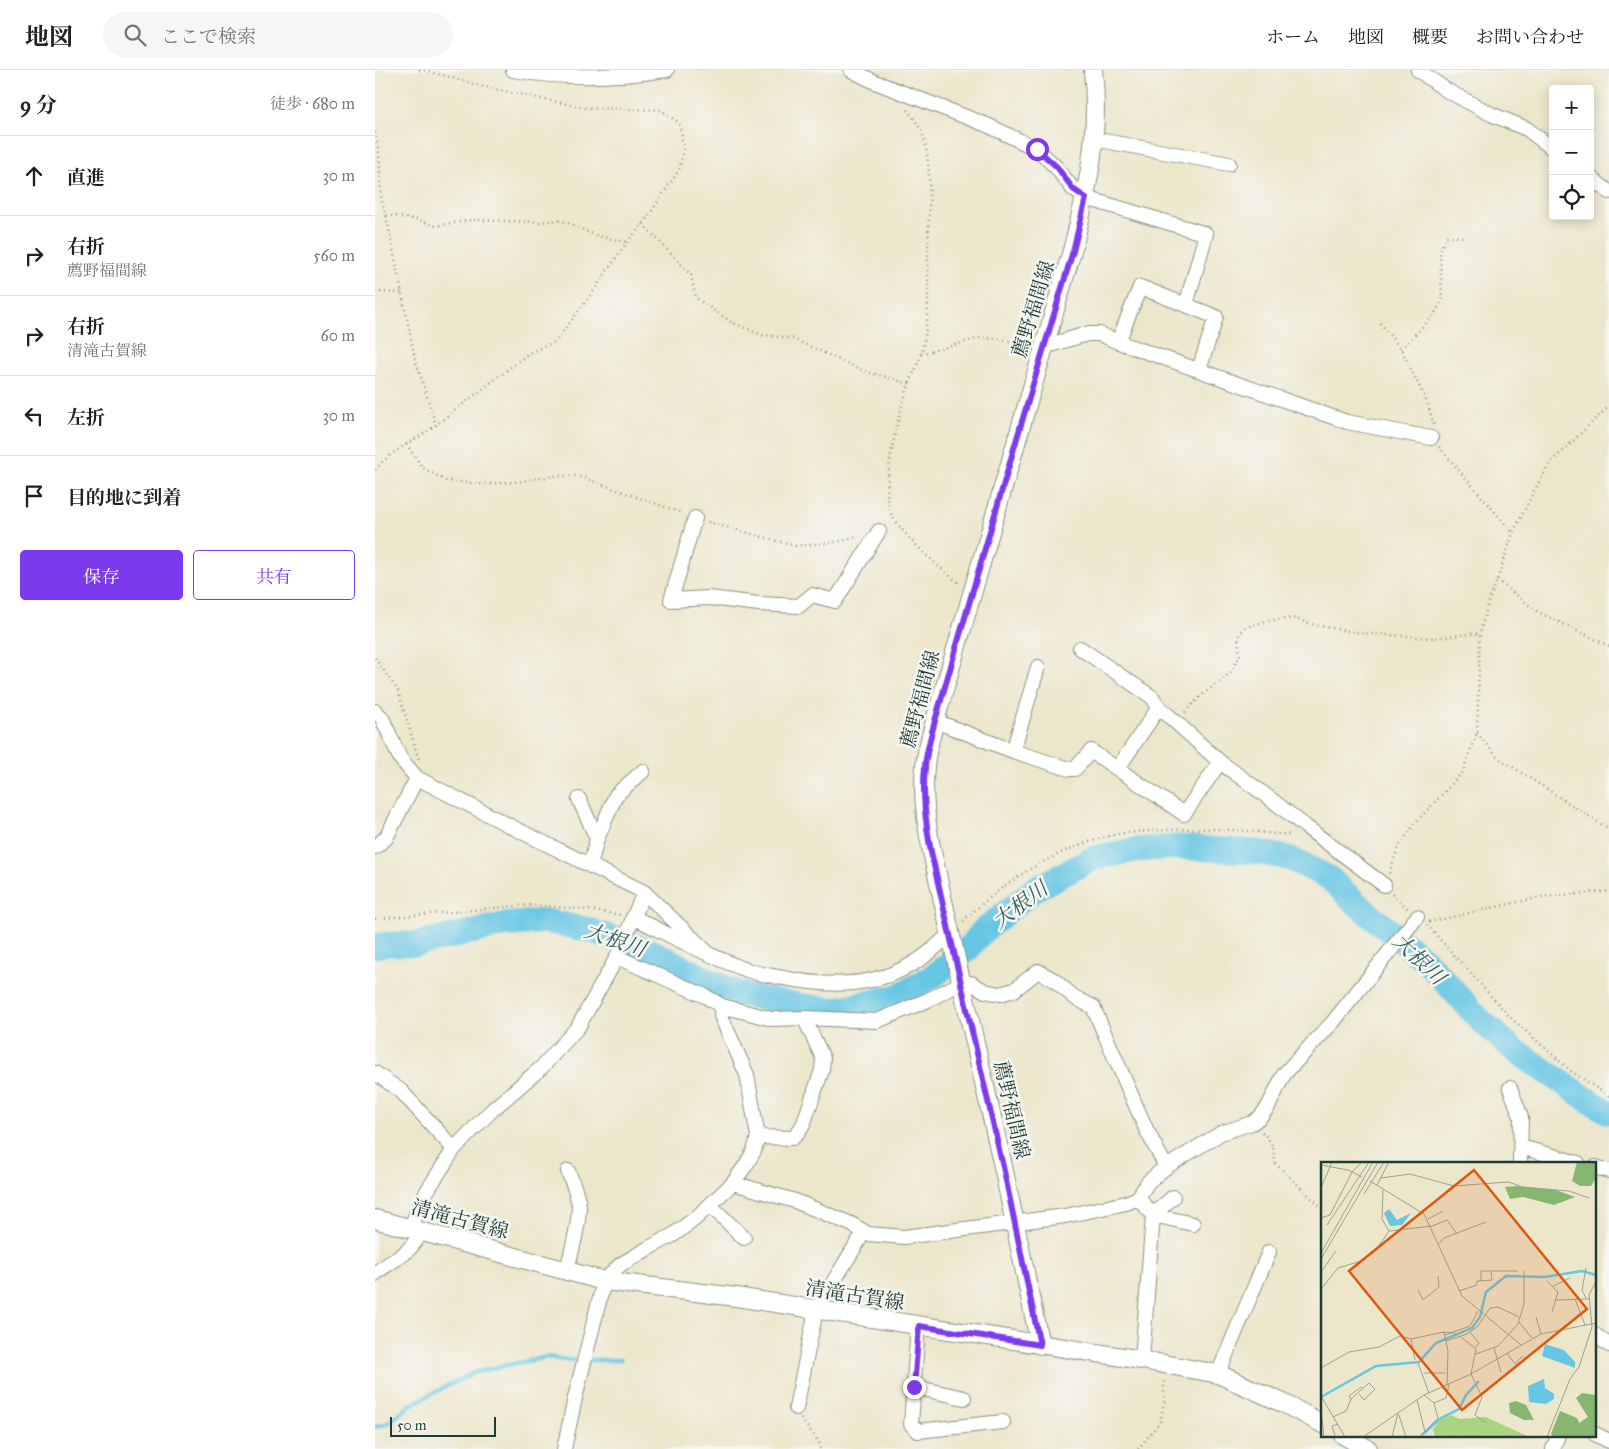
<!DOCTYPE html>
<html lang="ja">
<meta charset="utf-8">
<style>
body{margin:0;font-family:"IM FELL Great Primer","Noto Serif JP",serif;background:#f6f6f6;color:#202124}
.controls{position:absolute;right:15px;top:15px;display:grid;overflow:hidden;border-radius:5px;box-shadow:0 2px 12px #0003}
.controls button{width:45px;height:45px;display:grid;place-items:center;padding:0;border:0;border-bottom:1px solid #e0e0e0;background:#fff;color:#202124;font:25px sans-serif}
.scale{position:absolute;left:15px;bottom:12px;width:106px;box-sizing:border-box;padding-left:5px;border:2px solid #1f3d34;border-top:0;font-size:14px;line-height:18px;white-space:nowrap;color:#1f3d34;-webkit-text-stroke:4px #f6f6f2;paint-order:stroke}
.stop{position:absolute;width:15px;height:15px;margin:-11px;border:4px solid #7c3aed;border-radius:50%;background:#fff}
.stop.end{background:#7c3aed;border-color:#fff;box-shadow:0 1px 5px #0008}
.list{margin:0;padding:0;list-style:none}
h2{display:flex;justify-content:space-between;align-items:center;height:65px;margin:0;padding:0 20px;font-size:21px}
h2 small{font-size:16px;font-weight:400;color:#757577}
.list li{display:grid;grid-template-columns:32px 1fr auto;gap:15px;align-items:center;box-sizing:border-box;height:80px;padding:0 20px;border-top:1px solid #e0e0e0}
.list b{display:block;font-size:19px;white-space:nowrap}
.list p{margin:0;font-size:16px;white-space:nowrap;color:#757577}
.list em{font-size:16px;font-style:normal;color:#757577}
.actions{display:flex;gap:10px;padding:15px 20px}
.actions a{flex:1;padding:11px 0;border:1px solid #7c3aed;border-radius:5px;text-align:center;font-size:18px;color:#7c3aed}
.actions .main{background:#7c3aed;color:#fff}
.icon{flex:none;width:28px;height:28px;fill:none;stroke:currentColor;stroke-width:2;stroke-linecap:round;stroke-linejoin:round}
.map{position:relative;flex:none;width:1234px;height:1379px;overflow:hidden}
header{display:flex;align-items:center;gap:30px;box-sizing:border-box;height:70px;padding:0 25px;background:#fff;border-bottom:1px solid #e0e0e0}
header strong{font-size:24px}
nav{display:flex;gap:28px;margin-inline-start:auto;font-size:18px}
.search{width:350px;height:45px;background:#f6f6f6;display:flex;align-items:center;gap:12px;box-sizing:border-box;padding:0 18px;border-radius:28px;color:#757577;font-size:19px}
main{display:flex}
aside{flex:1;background:#fff}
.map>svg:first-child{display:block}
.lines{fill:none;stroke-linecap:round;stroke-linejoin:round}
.stream{stroke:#66c6e4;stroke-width:4.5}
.river{stroke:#66c6e4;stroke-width:25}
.minor-casing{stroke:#869280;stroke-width:16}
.major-casing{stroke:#869280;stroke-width:20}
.path{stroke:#869280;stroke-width:2.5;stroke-dasharray:1 4;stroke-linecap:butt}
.minor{stroke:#fff;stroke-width:14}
.major{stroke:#fff;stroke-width:18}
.route{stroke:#7c3aed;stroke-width:6}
.labels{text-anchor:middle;stroke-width:5;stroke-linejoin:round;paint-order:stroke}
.street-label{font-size:20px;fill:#1f3d34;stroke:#f6f6f2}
.water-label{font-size:21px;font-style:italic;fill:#315f60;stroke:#f6f6f2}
.inset-river{fill:none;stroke:#66c6e4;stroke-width:2.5}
.inset-road{fill:none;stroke:#9aa28f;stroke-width:1}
.view{fill:#de580e;fill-opacity:0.15;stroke:#de580e;stroke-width:2.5}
.inset-edge{fill:none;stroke:#1f3d34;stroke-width:2.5}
</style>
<header>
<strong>地図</strong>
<div class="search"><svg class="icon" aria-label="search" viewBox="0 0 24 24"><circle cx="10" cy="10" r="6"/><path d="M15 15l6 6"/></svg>ここで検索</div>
<nav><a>ホーム</a><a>地図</a><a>概要</a><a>お問い合わせ</a></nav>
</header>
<main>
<aside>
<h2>9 分<small>徒歩 · 680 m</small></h2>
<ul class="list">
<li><svg class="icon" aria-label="ahead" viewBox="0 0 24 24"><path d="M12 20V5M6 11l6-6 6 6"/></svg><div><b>直進</b></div><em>30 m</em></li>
<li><svg class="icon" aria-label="right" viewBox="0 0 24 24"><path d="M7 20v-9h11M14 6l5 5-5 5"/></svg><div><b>右折</b><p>薦野福間線</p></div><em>560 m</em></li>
<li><svg class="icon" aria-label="right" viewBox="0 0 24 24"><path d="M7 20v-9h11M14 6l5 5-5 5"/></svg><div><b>右折</b><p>清滝古賀線</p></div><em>60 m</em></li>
<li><svg class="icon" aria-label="left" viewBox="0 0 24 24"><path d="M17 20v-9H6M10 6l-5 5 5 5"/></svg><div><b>左折</b></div><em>30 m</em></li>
<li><svg class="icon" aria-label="arrive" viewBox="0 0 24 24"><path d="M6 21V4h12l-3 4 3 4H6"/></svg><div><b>目的地に到着</b></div></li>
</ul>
<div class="actions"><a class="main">保存</a><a>共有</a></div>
</aside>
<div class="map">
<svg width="1234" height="1379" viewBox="0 0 1234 1379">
<rect width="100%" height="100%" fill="#f6f6f2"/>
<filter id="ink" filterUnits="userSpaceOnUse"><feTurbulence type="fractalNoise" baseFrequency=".02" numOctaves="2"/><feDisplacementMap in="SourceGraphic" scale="10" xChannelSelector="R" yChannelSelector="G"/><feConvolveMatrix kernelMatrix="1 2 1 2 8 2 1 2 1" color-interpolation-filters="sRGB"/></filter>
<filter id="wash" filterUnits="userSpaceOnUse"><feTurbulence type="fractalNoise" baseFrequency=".0096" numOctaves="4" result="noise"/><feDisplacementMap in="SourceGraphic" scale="20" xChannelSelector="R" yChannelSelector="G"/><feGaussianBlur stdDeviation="1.12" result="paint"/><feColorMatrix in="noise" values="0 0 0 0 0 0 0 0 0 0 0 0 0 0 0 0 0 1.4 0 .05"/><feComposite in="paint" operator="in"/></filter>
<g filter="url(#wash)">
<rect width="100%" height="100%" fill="#ece6cb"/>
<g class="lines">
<path class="stream" d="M0 1357 13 1353 35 1335 98 1303 137 1294 172 1287 191 1290H245"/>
<path class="river" d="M0 876 14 874H42L128 855 171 851 214 860 277 882 333 910 362 923 408 933 458 940 523 926 558 906 592 880 607 862 660 819 719 788 760 780 801 777 883 782 913 788 953 807 983 835 1051 891 1088 931 1105 950 1138 979 1219 1034 1234 1042"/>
</g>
</g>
<g filter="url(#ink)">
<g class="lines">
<defs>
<path id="minor" d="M138 0C187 9 243 7 292 0
M476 0 500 12 612 55 662 79 681 97 698 119 711 128 831 164 811 235 841 247 824 300
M1043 0 1071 20 1116 44 1152 59 1178 79
M719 69 854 94
M1215 107 1234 122
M743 272 765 217 811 235
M668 277 712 264H725L743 272 972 352 1056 368
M320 448 296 530 334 528 384 534 424 536 437 525 460 531 504 461
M705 578 777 627 784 637
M0 641 7 648 25 688 42 708 141 759 269 822 334 884
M560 651 638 681 694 699H700L716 681 809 744 845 692
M638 681 663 597
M743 698 784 637 845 692 897 730 931 757 1009 815
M204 729 222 769
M0 777 11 768 42 708
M215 796 222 769 241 725 268 701
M258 847C295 865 333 886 372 900 384 904 397 906 409 908 473 921 528 914 574 864
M242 887 330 926 347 936 397 949 429 948 502 951 553 930 586 913H596L610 921 625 924 639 920 663 901 679 910 699 927 718 937 771 1059 791 1097
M0 1003 26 1021 79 1079
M1135 1018 1146 1047 1145 1093
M383 1067 417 1068 422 1064 428 1055 447 1000 448 988 429 948
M1146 1077 1203 1093
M1220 1097 1234 1101
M358 1113 420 1131 476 1154 493 1164 529 1167 690 1146 751 1133 763 1128 773 1112 791 1097 846 1063 877 1053 885 1047 893 1037 909 1004 958 952 1042 847
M763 1128 778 1145 767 1290
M335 1135 369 1168
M778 1145 818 1154
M778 1145 798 1127
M35 1158 52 1121 79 1079 117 1040 167 997 203 957 242 887 269 822
M192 1200C197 1179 204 1157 204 1136 203 1124 197 1112 193 1101
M0 1204C8 1196 18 1192 27 1185 36 1179 42 1170 47 1161
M543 1256 536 1354 543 1361 628 1352
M1220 1265 1234 1275
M843 1304 894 1182
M539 1317 589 1328
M421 1338 441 1240 489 1162
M1220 1364 1234 1371
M189 1379 200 1328 229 1211 245 1195 272 1179 298 1165 321 1148 358 1113 371 1095 379 1081 383 1067 372 1005 346 946 347 936
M1178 1379 1183 1365"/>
<path id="major" d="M0 1149 229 1211 361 1227 767 1290 843 1304 908 1333 948 1354
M665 1275 629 1101 557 782C551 754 547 726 550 697 551 682 556 666 560 651L697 181C713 119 725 65 718 0
M968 1365 993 1379"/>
</defs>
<use href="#minor" class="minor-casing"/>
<use href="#major" class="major-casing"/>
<path class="path" d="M44 0 53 1 105 16 212 38 286 40 304 53 309 79 304 100 268 154 252 172 217 223 181 271 154 283 61 355
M532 40C539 48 546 58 549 69 558 104 553 146 553 182 553 216 555 250 546 284 542 298 534 312 530 326 522 350 507 415 514 438 520 460 566 499 585 514
M0 62C3 75 5 88 5 102 6 118 5 130 11 145L40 289 61 355C40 371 16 380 0 400
M11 145 45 150 59 156 97 150 164 152 186 150 220 165 251 172
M268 154 316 205 321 228 356 252 387 265 416 268 489 301 535 314
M0 222 27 223
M1005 253 1026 279 1053 334 1059 356
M1026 279 1058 246 1067 231 1065 181 1071 166 1089 167
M546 284 605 268 625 269 654 276
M31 374 48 398 71 411 106 414 141 412 179 406H203L307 443
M1064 377 1138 463
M333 452 421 476 461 472 484 466
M1122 510 1163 542 1234 576
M0 588 23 621 44 690
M810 642 827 625 855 603 865 586 863 567 869 558 890 551 918 548 940 555 984 563 1059 568 1105 563
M1102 663 1122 687 1234 759
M1014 803 1024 776 1041 752 1087 703 1102 663 1105 563 1113 533 1122 510 1138 463 1159 421 1175 393 1234 336
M1017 824 1033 839
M0 849 152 835 207 839 246 845
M588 851C629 812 679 779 735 766 748 762 763 762 776 761 802 759 830 758 856 760 877 761 897 764 917 765
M1054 852 1166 827 1234 821
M1052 855 1135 947 1197 1002 1234 1026
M887 1062C898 1073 899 1078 900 1093L948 1139
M426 1349 444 1372 445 1379
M763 1379 785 1352 789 1332V1308"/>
<use href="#minor" class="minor"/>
<use href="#major" class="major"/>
</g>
</g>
<g class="lines" filter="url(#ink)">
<path class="route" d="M539 1317 544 1256 665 1275 629 1101 556 782C551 754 547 726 550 697 551 682 556 666 560 651L642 368 698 181 711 128 698 119 682 97 662 79"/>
</g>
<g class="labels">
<g class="street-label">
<text transform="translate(658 239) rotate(-73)" y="7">薦野福間線</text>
<text transform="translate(545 629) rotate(-75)" y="7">薦野福間線</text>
<text transform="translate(637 1040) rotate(77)" y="7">薦野福間線</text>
<text transform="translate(85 1149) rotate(15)" y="7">清滝古賀線</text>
<text transform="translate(480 1225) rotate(9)" y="7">清滝古賀線</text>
</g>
<g class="water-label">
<text transform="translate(645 835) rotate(-37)" y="7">大根川</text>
<text transform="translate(240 870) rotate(19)" y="7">大根川</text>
<text transform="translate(1044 889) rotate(44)" y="7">大根川</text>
</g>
</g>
<g transform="translate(946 1092)">
<rect width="275" height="275" fill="#ece6cb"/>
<path d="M130 253 138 257 165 255 206 274H223L114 275 112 267 121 256Z" fill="#a9d581"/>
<path d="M256 0H275V16L270 24H259L251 19ZM196 24 235 28 254 35 233 43 202 35 189 37 184 25ZM261 231 275 233V275L232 274 230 272 239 249 256 256 258 261 267 255 255 236ZM195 239 205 243 213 258H203L189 251 188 241Z" fill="#86b66f"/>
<path d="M68 47 76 58 90 51 81 63 69 64 63 51ZM224 182 243 188 254 200V206L221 194ZM223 217 224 226 233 232V237L225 242 208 240 207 224Z" fill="#66c6e4"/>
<path class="inset-river" d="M0 235 55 204 98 200 115 181 151 166 159 155 165 130 185 114 223 115 261 109 275 113M101 273 120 256 138 247 145 233 158 219"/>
<path class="inset-road" d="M0 3 27 8 41 15M60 16 89 12 133 24 187 20 202 25 248 29 268 36M49 19 103 52 141 134 200 183M56 23 68 0M0 26 11 0M62 28 61 57 68 69 111 64 126 58 136 72M43 32 63 0M0 56 9 53 31 10 41 0M107 57 122 49M6 63 48 0M118 82 123 76 165 60M0 91 52 0M0 97 57 0M265 106 261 128 265 136M0 110 15 89M160 119V109H197M226 119 237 130 231 150M232 124 249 116M0 127 17 106 40 99 55 88 68 69M97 128 102 138 118 125 117 114M138 129 156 123V119L171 118 170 110M254 137 264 163M235 138 268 137M215 155 220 172M198 160 211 176M123 170 127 189 126 223M149 170 158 181 155 185M124 173 149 164 157 149M140 175 155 187 150 212 161 235 154 253 165 261M90 177 94 198M125 179 146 172 157 164 169 146 177 145 198 155M173 186 180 210M186 191 194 202 202 194M155 192 177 184 197 162 203 142V109M97 201 108 231M0 206 28 190 58 185 79 174 90 177 123 170 134 171M103 211H124M0 234 24 275M30 237 28 234 40 225 42 227M96 238 104 270M113 241 125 236 128 222M78 253 85 275M12 255 25 249 30 237 48 221 54 227 43 238 38 232M1 256 3 275M14 273 11 264 17 262M42 275 103 233 150 212 220 172 275 161M71 275 77 251M98 275 117 256 113 241 103 233M226 275 249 217 258 205 271 165 268 133 275 119"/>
<path class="view" d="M153 8 266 147 141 248 28 109Z"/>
<rect width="275" height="275" class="inset-edge"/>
</g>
</svg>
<div class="controls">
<button>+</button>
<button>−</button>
<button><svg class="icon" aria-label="locate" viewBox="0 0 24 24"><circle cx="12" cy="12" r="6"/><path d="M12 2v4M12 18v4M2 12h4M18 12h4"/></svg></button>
</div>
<div class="scale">50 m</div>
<div class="stop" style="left:662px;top:79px"></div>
<div class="stop end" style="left:539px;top:1317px"></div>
</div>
</main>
